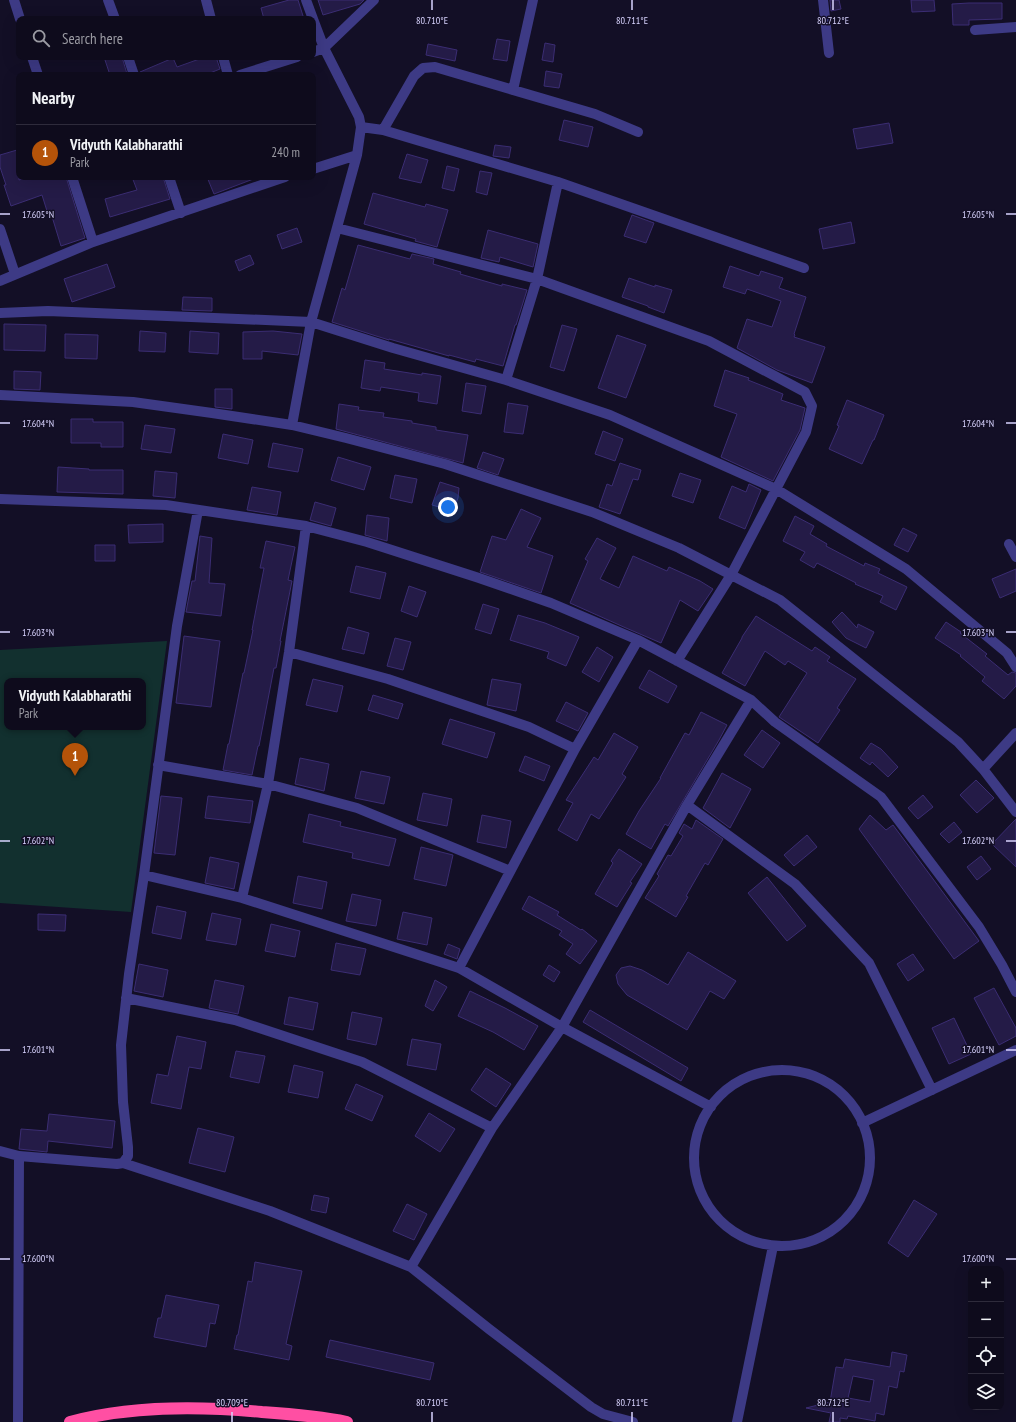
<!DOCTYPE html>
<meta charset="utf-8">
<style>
body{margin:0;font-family:"PT Sans Narrow",sans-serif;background:#171425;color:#f1f3f6}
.controls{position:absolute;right:12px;bottom:12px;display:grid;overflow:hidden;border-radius:8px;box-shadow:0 4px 16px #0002}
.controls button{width:36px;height:36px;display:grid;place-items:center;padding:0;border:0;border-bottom:1px solid #2e2b3b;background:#0e0b1c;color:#f1f3f6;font:20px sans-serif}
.you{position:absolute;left:448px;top:507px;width:14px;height:14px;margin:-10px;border:3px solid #fff;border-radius:50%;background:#1a73e8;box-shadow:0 0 0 6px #1a73e833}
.badge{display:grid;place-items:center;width:26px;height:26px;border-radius:50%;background:#b45309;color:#fff;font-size:13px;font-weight:700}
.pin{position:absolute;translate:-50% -33px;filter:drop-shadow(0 1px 2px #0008)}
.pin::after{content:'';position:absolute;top:21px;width:14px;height:12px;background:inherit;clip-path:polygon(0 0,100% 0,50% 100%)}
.popup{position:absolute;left:4px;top:678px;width:142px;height:52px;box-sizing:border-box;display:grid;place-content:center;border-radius:8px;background:#0e0b1c;filter:drop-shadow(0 1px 3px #0005);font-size:13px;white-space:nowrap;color:#9b9ba3}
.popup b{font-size:15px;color:#f1f3f6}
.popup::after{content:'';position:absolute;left:50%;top:100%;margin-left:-8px;border:8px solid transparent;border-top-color:#0e0b1c}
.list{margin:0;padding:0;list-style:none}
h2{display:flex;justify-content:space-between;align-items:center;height:52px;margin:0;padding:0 16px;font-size:17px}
h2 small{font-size:13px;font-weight:400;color:#9b9ba3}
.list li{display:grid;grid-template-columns:26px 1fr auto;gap:12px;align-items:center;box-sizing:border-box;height:56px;padding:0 16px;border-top:1px solid #2e2b3b}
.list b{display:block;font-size:15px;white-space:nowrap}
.list p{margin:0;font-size:13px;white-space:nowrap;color:#9b9ba3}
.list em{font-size:13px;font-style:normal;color:#9b9ba3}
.icon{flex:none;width:22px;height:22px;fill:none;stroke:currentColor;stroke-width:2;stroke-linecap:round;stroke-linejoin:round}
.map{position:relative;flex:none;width:1016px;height:1422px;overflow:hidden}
.search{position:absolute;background:#0e0b1c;box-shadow:0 4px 16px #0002;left:16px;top:16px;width:300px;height:44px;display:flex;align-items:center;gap:10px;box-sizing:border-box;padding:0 14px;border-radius:8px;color:#9b9ba3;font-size:15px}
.panel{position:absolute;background:#0e0b1c;box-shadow:0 4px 16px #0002;left:16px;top:72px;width:300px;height:108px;border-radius:8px}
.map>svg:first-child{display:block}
.green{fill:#12302f;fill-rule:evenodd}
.building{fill:#241b47;stroke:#3b2d73;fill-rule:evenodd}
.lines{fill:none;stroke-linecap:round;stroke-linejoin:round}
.minor{stroke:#3d3a85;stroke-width:10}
.highway{stroke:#ff4fa3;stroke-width:12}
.ticks{fill:none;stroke:#d9d4ff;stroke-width:1.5}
.ticks-label{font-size:10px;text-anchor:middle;fill:#d9d4ff;stroke:#130f26;stroke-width:3;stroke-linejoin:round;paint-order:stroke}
</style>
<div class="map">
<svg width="1016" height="1422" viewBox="0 0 1016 1422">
<rect width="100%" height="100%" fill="#130f26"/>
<path class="green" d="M167 641 131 912 0 903V650ZM7 681H143V727H7Z"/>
<path class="building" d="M289 0H298L304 19H264L261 8Z
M318 0H364L360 4 323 15Z
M830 0H839L841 9 831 11Z
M911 0H934L935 11 912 12Z
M969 3H1002V19L969 20V25H953L952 4Z
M497 39 510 41 507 61 493 59Z
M545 43 555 45 553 62 542 60Z
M428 44 457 50 455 61 426 55Z
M104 57H122L127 74 110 75Z
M205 57H216L220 69 205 75H140V72L173 58 177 67Z
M546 71 562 74 559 88 544 86Z
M564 120 593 127 588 147 559 140Z
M889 123 893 143 857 149 853 129Z
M495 145 511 147 509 158 493 156Z
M17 150 19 156V180L29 177H66L85 238 61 246 50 210 47 211 42 195 11 206 4 185H6L0 167V155Z
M407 154 428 160 421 183 399 178Z
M447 166 459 169 454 191 442 188Z
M480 171 492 173 487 195 476 192Z
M132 177H163L170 199 110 217 105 199 137 190Z
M207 177H256V178L214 194Z
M373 193 425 207 426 204 448 210 437 247 415 241 416 239 364 224Z
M632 215 654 223 646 243 624 236Z
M851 222 855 243 823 249 819 229Z
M297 228 302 242 282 249 277 235Z
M488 230 538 244 533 267 500 257 499 262 481 258Z
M358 245 410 259 412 254 434 259 433 264 461 272 460 274 502 286V284L527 290 516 325H515L503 366 476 359 475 362 449 355V356L389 339V340L332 322 342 288 345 290Z
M250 255 254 264 239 271 235 261Z
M107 264 115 287 72 302 64 279Z
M730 266 759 276 761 271 783 278 779 288 806 297 794 334 795 335 794 337 825 347 812 383 777 370 737 348 747 319 772 327 781 301 747 289 745 294 723 287Z
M629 278 655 287V285L672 290 664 313 648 307V306L622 297Z
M183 297 212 298V311L182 310Z
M4 324 46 325 45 351 4 350Z
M562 325 577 329 564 371 550 367Z
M140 331 166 333 165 352 139 351Z
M190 331 219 333 218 354 189 352Z
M273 331 302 334 298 355 262 351V359H243V332Z
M65 334 98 335 97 359 65 358Z
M617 335 646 345 626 398 598 388Z
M365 360 385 363 384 369 422 375V373L441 376 437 404 418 401 419 393 381 387 380 391 361 388Z
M725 370 749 378 748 380 783 394 781 400 805 408 800 430 773 481 721 457 737 414 714 406Z
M14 371 41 372 40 390 14 389Z
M466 383 486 386 481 414 462 411Z
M215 389H232V409L215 407Z
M847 400 884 415 874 440H873L862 464 829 449 839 426 837 425Z
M508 403 528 406 523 434 504 432Z
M339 404 359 407 358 410 384 413 383 417 412 421V423L436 427V430L468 435 463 463 336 429Z
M71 419H93V422H123V447H101V443H71Z
M145 425 175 429 171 453 141 449Z
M603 431 623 439 615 461 595 454Z
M223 434 253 440 248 464 218 458Z
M273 443 303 449 298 472 268 467Z
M483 452 504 459 498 475 477 468Z
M338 457 371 467 364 490 331 480Z
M620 463 641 470 638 480 633 479 620 514 599 507 607 484 612 486Z
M58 467 89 469V470H123V494L57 492Z
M155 471 177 473 175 498 153 496Z
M680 473 701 480 693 503 672 496Z
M395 475 417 479 412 503 390 498Z
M440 482 459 488 458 498 453 511 432 505Z
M749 484 761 490 745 529 719 518 732 486 746 492Z
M252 487 281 492 277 515 247 510Z
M315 502 336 508 331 526 310 520Z
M521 509 541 518 527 547 553 556 541 593 480 572 492 536 506 540Z
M367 515 389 518 387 541 365 535Z
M795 516 814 526 810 534 827 544 826 546 864 566 865 563 880 569 878 573 907 587 896 610 880 602 883 596 855 584 856 583 817 563 814 568 800 560 805 552 783 541Z
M163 524V542L129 543 128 525Z
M903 528 917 535 908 552 894 545Z
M200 536 212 538 209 583 225 584 221 616 186 612 192 581H195Z
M597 538 616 548 600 579 619 588 633 556 667 571 669 567 700 581 713 589 698 611 680 600 661 643 626 628 570 603 588 561 585 559Z
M266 541 295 547 288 580 292 581 280 641H281L276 668H274L259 746H258L252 775 223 770 228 744H229L243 673H244L253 630H252L264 568H260Z
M95 545H115V561H95Z
M356 566 386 573 380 599 350 592Z
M1016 569V591L1000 598 992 579Z
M409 586 426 592 417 617 401 611Z
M483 604 499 609 491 634 475 629Z
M842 612 857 628 858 624 874 632 866 648 846 638 832 622Z
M518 615 545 623 579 637 566 666 547 658 549 652 510 640Z
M756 616 812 651 815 647 830 657 827 661 856 679 837 708 840 710 818 743 779 717 807 673 788 661 785 665 765 651 745 686 722 673 742 638V637Z
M946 622 961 632 960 633 987 654 985 656 1008 675 1012 672 1016 673V686L1004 699 982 681 985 677 960 656 961 655 935 638Z
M348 627 369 633 364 654 342 649Z
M184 636 220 641 211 707 176 703Z
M395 638 411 642 403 670 387 666Z
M597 647 613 657 599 682 582 672Z
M649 670 677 686 668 703 639 688Z
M313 679 343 686 337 712 306 705Z
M492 679 521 684 516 711 487 705Z
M373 695 403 704 398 719 368 710Z
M566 702 588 713 578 731 556 721Z
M701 712 727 725 719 740 668 826 665 824 651 849 626 834 639 811 661 778H660L685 733 689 735Z
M450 719 495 733 487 758 442 744Z
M762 730 780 743 763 768 744 755Z
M614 733 638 747 622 774 626 777 599 819 591 814 577 841 558 830 573 803 566 800 594 757 598 760Z
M871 743 881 749 898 767 888 777 872 762 870 765 860 758Z
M525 756 550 766 544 781 519 771Z
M300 758 329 764 324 791 295 784Z
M361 771 390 777 384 804 355 798Z
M722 773 751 789 730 828 703 808Z
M976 780 994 798 977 813 960 795Z
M423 793 452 799 447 826 417 820Z
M923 795 933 807 918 819 908 808Z
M161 796 182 798 175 855 154 853Z
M208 796 253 801 250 823 205 818Z
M309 814 341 822 340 826 396 839 389 866 352 858 353 853 303 842Z
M482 815 511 821 506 848 477 842Z
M870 815 886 830 893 825 979 941 954 959 859 829Z
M1016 819V867L992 844Z
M696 820 723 839 708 865 705 863 686 896 688 897 676 917 645 898 659 876 657 874 668 855 671 856 683 836 679 833 684 824 692 829Z
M954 822 962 832 949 843 940 834Z
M807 835 817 847 794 866 784 855Z
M421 847 453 855 446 886 414 879Z
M619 849 642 864 630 882 632 883 617 907 595 894 613 863 611 861Z
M981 856 991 869 977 880 967 867Z
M210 857 239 863 234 889 205 883Z
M298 876 327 882 322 909 293 903Z
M767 877 806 926 787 941 748 893Z
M352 894 381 900 376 926 346 921Z
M529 896 559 912 557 915 581 930 582 929 597 941 580 964 566 954 573 944 559 935 562 931 522 909Z
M157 906 186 912 181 939 152 933Z
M403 912 432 918 427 945 397 939Z
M212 913 241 919 236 945 206 940Z
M38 914 66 915 65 931 38 930Z
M271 924 300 931 295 957 265 951Z
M336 943 366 949 360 975 331 970Z
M448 944 460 949 457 959 444 954Z
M688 952 736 981 724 999 710 991 687 1030 627 995 618 984 616 975 621 968 630 966 642 970 668 985Z
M913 954 924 970 908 981 897 964Z
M139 964 168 970 163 997 134 991Z
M549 965 560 972 554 982 543 975Z
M215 980 244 986 238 1014 209 1008Z
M435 980 447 987 433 1011 425 1006Z
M994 988 1016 1028V1036L999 1045 974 998Z
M470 991 505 1008 538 1026 524 1050 493 1032 458 1016Z
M289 997 318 1003 313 1030 284 1024Z
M590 1010 688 1068 681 1081 583 1022Z
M352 1012 382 1018 376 1045 347 1039Z
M954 1018 971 1054 949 1064 932 1028Z
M177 1036 206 1042 201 1069 189 1067 181 1109 151 1103 157 1074 168 1076Z
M412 1039 441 1044 436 1070 407 1065Z
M236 1051 265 1056 259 1083 230 1077Z
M294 1065 323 1072 318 1098 288 1092Z
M486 1068 511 1084 496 1107 471 1090Z
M356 1084 383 1096 372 1121 345 1109Z
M429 1113 455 1129 440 1152 415 1136Z
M49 1114 115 1121 112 1148 48 1141 47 1152 19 1149 21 1129 47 1131Z
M198 1128 234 1137 225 1172 189 1163Z
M314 1195 329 1198 326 1213 311 1210Z
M914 1200 937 1214 908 1257 888 1243Z
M407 1204 427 1214 414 1240 393 1231Z
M255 1262 302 1271 286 1344 292 1346 289 1360 234 1349 237 1335H238L248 1281 252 1282Z
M166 1295 219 1305 215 1324 210 1323 206 1347 154 1337 158 1318H161Z
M330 1340 434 1363 430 1380 326 1357Z
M892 1352 907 1355 904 1372 900 1371 897 1388 889 1386 884 1415 876 1413 875 1421 848 1416 847 1419 840 1418V1422H829L831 1413 806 1408 830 1402 836 1367 843 1368 845 1359 890 1367ZM853 1376 874 1380 870 1402 848 1398Z"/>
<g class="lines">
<path class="minor" d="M14 0 20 19
M108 0 115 19
M206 0 211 19
M306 0 313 19
M823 0 829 53
M975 30 1016 27
M313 52 324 48 374 0
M32 57 38 75
M128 57 134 75
M223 57 228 75
M240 75 297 57
M513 90 533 0
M361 127 383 130 414 76 423 68 435 67 595 114 638 132
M383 130 558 182 804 268
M313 169 357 155
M72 177 93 242
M169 177 181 213
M337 228 537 279 709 341 805 392 812 406 806 432 731 575 677 661
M0 229 15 274
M0 281 93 242 285 177
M0 313 48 311 311 322 393 348 506 380 610 415 776 489 906 569 1007 653 1016 667
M506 380 537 279 558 182
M0 395 133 402 212 413 292 425 346 438 445 464 592 512 679 548 780 600 958 742 983 769 1016 812
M292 425 311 322 357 155 361 127 359 117 324 48 313 19
M0 499 166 505 306 526 367 542 479 578 551 603 638 640 751 700 775 722 881 797 979 927 1002 965 1016 992
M1009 544 1016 557
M289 652 388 679 529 727 575 749
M158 765 268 784 357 808 510 871
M983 769 1016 733
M687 805 795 884 869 963 932 1090
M144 875 242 898 459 968 562 1027 711 1107
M242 898 268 784 289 652 306 526
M459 968 575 749 638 640
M126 998 235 1020 362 1062 492 1128
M694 1158a88 88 0 1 1 176 0a88 88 0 1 1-176 0Z
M862 1123 1016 1050
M0 1151 19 1156 117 1164 123 1163 128 1156V1147L123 1102 121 1045 129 974 144 875 177 626 198 510
M123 1163 270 1211 411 1267 489 1329 591 1407 603 1414 633 1422
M411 1267 492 1128 562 1027 687 805 751 700
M18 1422 19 1156
M737 1422 773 1246"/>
<path class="highway" d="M70 1422C132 1405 199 1406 262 1412 291 1414 319 1416 347 1422"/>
</g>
<path class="ticks" d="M432 0V10M632 0V10M833 0V10M0 214H10M1006 214H1016M0 423H10M1006 423H1016M0 632H10M1006 632H1016M0 841H10M1006 841H1016M0 1050H10M1006 1050H1016M0 1259H10M1006 1259H1016M232 1412V1422M432 1412V1422M632 1412V1422M833 1412V1422"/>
<g class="ticks-label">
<text x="432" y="24">80.710°E</text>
<text x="632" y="24">80.711°E</text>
<text x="833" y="24">80.712°E</text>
<text x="38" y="218">17.605°N</text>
<text x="978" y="218">17.605°N</text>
<text x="38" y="427">17.604°N</text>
<text x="978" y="427">17.604°N</text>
<text x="38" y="636">17.603°N</text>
<text x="978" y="636">17.603°N</text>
<text x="38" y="844">17.602°N</text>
<text x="978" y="844">17.602°N</text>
<text x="38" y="1053">17.601°N</text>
<text x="978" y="1053">17.601°N</text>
<text x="38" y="1262">17.600°N</text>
<text x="978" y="1262">17.600°N</text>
<text x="232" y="1406">80.709°E</text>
<text x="432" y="1406">80.710°E</text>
<text x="632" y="1406">80.711°E</text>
<text x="833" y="1406">80.712°E</text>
</g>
</svg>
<div class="controls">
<button>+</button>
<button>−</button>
<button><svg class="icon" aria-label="locate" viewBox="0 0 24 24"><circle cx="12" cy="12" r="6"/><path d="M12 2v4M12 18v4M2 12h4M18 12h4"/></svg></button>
<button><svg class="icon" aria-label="layers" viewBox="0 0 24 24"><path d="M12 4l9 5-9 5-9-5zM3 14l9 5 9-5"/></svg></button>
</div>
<div class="you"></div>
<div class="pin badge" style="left:75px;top:776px">1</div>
<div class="popup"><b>Vidyuth Kalabharathi</b>Park</div>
<div class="search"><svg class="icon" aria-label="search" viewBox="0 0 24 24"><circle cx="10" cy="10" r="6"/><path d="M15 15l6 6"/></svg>Search here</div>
<section class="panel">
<h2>Nearby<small></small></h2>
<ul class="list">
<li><span class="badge">1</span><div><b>Vidyuth Kalabharathi</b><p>Park</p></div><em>240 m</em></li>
</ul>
</section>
</div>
